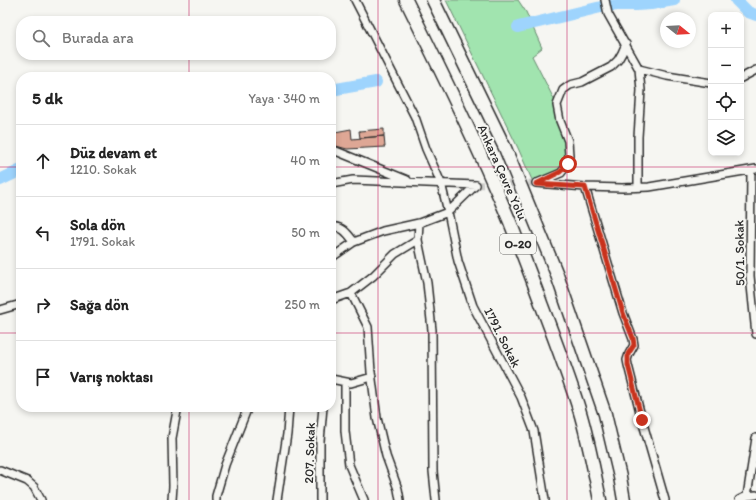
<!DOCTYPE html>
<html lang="tr">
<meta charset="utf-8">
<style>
body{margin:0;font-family:Itim,sans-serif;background:#f2f2f2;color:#222}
.controls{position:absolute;right:12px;top:12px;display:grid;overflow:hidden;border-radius:8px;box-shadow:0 2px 6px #0003}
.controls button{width:36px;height:36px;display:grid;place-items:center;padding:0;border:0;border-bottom:1px solid #e0e0e0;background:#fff;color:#222;font:20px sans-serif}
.compass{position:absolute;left:660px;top:12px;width:36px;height:36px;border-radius:50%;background:#fff;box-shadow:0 2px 6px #0003;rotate:108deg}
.stop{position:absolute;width:12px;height:12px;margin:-9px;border:3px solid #c8321e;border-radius:50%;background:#fff}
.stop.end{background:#c8321e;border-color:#fff;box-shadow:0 1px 4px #0008}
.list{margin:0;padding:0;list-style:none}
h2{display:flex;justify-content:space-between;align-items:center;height:52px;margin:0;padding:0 16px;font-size:17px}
h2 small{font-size:13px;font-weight:400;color:#767676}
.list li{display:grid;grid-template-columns:26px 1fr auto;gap:12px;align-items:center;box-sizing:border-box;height:72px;padding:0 16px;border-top:1px solid #e0e0e0}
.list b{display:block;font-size:15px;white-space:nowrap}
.list p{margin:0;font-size:13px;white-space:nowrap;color:#767676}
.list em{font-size:13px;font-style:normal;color:#767676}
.icon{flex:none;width:22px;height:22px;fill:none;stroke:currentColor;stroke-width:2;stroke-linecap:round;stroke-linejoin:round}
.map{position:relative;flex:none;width:756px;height:500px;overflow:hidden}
.search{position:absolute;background:#fff;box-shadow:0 2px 6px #0003;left:16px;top:16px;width:320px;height:44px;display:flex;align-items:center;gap:10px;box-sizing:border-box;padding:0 14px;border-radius:16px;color:#767676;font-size:15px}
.panel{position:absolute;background:#fff;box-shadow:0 2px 6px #0003;left:16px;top:72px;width:320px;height:340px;border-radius:16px}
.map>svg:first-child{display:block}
.green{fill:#a1e4af;stroke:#66886d}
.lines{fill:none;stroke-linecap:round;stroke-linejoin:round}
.river{stroke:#9ed4fd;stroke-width:12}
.building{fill:#dea795;stroke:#2b2b2b}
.minor-tunnel{stroke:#cdcdca;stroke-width:7;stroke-dasharray:7 3.5;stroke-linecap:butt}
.minor-casing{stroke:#2b2b2b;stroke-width:10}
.motorway-casing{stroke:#2b2b2b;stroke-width:15}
.minor{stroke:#f6f6f2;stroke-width:7}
.motorway{stroke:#f6f6f2;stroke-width:12}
.route{stroke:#c8321e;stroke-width:5}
.grid{fill:none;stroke:#c2185b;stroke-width:1;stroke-opacity:0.55}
.labels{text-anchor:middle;stroke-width:4;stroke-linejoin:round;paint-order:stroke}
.shield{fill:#f6f6f2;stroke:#686867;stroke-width:1}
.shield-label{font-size:12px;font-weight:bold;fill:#2b2b2b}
.street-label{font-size:13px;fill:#2b2b2b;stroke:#f6f6f2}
</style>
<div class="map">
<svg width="756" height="500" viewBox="0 0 756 500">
<rect width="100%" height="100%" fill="#f6f6f2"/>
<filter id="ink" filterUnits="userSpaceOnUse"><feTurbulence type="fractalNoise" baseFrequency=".025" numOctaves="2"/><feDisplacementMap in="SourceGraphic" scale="8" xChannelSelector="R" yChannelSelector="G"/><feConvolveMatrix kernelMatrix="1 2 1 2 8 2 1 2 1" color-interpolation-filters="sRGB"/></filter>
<g filter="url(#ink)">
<path class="green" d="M446 0H518L526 12 542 48 532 56 557 105 569 155 561 173 532 180 518 148Z"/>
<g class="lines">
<path class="river" d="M736 0 748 12 756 15
M518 27 601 7 617 5H636L651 4 674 0
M331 90 376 82
M0 180 21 170"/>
</g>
<path class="building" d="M351 129 352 139 384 136 385 147 347 149 336 146 335 132Z
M384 129V136L360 138 359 131Z"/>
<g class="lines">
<path class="minor-tunnel" d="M476 185 536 183"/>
<defs>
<path id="minor" d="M355 0 415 117 426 149 441 183 448 212 458 261 473 306 521 397 534 431 545 500
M605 0 608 14 639 69 641 90 638 137V187
M639 69 667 76 711 83
M741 78 756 70
M331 149 407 180
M751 170 750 276 756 334
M536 183 585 187 622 188 649 187 756 169
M537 183 561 173 568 164 569 155 568 141 560 121 557 105 563 90 570 85 582 82 611 67 618 60 622 53 626 44
M331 184 353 180 476 185
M585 187 623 313 633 339 634 345 629 354 627 360 628 365 642 420 665 500
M419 223 418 240 427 283 432 330 433 471 436 500
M331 227C342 225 348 234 354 242
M331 258 354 242 383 231 419 223 448 212 476 185
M351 293 368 327 371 372 377 418 386 456 398 489 400 500
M331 300 351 293 373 276 395 254 418 240
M0 310 21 304
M331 379 351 383 372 377
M345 382V431L349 465 364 500
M0 470 27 481 34 487 41 500
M747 496 756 438
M172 500 173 486 172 438 177 411 179 407
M216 500V496L225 465 248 407
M277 500 287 434 289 407
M320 500V441L323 407
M739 500 747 496 756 495"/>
<path id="motorway" d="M406 0C442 73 478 146 510 222 521 250 532 278 542 306 555 340 568 374 579 409 588 438 594 470 600 500
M433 0 505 148 556 272 605 414 620 477 624 500"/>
</defs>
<use href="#minor" class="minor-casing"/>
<use href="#motorway" class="motorway-casing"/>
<use href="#minor" class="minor"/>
<use href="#motorway" class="motorway"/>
</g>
</g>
<g class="lines" filter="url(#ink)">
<path class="route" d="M568 164 560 172 536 184 585 187 623 313 633 338 634 345 628 354V365L642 420"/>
</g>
<path class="grid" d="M189 0V21M378 0V500M567 0V500M189 55V77M0 167H21M331 167H756M0 333H21M331 333H756M189 407V500"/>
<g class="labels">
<rect class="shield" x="500" y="234" width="36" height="20" rx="3"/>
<g class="shield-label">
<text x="518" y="248">O-20</text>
</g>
<g class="street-label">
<text transform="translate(503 172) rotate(66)" y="5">Ankara Çevre Yolu</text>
<text transform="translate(739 253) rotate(-91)" y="5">50/1. Sokak</text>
<text transform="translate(503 337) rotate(63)" y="5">1791. Sokak</text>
<text transform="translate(309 453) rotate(-88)" y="5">207. Sokak</text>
</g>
</g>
</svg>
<div class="controls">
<button>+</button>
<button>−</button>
<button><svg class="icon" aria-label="locate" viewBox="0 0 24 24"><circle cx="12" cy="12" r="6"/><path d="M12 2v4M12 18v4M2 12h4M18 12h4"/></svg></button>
<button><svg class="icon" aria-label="layers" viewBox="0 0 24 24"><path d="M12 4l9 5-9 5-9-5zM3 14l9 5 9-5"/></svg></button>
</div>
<svg class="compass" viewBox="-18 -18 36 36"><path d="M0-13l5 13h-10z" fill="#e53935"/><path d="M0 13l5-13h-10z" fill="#767676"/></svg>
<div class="stop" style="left:568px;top:164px"></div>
<div class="stop end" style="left:642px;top:420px"></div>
<div class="search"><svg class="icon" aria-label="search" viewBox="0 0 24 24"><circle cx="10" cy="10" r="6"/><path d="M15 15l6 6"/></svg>Burada ara</div>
<section class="panel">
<h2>5 dk<small>Yaya · 340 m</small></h2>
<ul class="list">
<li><svg class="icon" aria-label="ahead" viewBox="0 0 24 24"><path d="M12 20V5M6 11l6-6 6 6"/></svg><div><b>Düz devam et</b><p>1210. Sokak</p></div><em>40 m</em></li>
<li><svg class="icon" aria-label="left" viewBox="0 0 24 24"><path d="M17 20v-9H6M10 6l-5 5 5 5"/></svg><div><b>Sola dön</b><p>1791. Sokak</p></div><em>50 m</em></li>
<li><svg class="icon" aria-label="right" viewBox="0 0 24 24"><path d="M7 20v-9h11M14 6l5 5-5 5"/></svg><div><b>Sağa dön</b></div><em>250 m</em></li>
<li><svg class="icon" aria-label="arrive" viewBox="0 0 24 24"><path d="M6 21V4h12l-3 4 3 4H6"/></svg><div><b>Varış noktası</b></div></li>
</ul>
</section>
</div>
